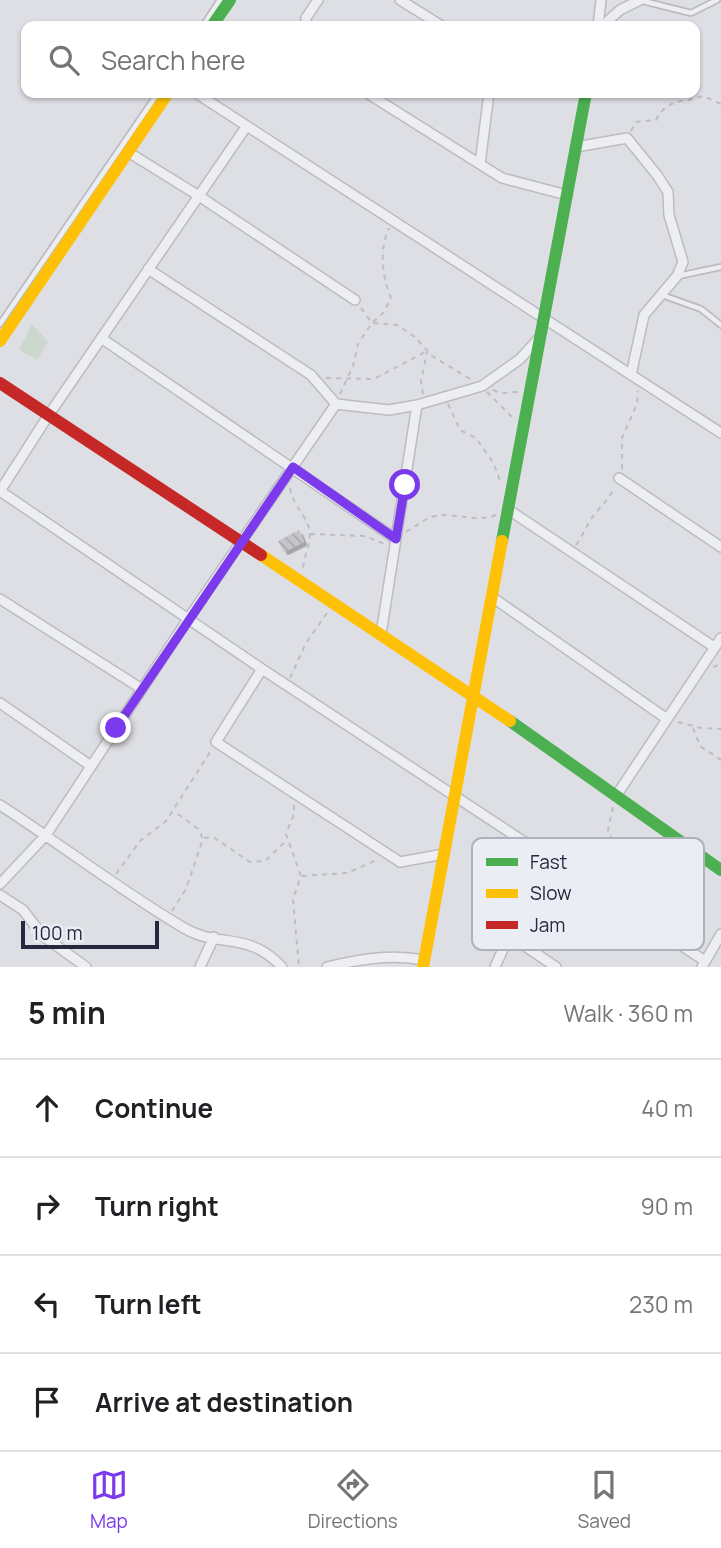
<!DOCTYPE html>
<meta charset="utf-8">
<style>
body{margin:0;font-family:Manrope,sans-serif;background:#f2f2f2;color:#202124}
.scale{position:absolute;left:21px;bottom:18px;width:138px;box-sizing:border-box;padding-left:7px;border:4px solid #24293d;border-top:0;font-size:19px;line-height:24px;white-space:nowrap;color:#24293d;-webkit-text-stroke:5px #eaedf4;paint-order:stroke}
.stop{position:absolute;width:21px;height:21px;margin:-16px;border:5px solid #7c3aed;border-radius:50%;background:#fff}
.stop.end{background:#7c3aed;border-color:#fff;box-shadow:0 2px 7px #0008}
.list{margin:0;padding:0;list-style:none}
h2{display:flex;justify-content:space-between;align-items:center;height:91px;margin:0;padding:0 28px;font-size:30px}
h2 small{font-size:23px;font-weight:400;color:#757577}
.list li{display:grid;grid-template-columns:46px 1fr auto;gap:21px;align-items:center;box-sizing:border-box;height:98px;padding:0 28px;border-top:2px solid #e0e0e0}
.list b{display:block;font-size:26px;white-space:nowrap}
.list em{font-size:23px;font-style:normal;color:#757577}
.icon{flex:none;width:38px;height:38px;fill:none;stroke:currentColor;stroke-width:2;stroke-linecap:round;stroke-linejoin:round}
.map{position:relative;flex:none;width:721px;height:967px;overflow:hidden}
.search{position:absolute;background:#fff;box-shadow:0 2px 5px #0004;left:21px;right:21px;top:21px;height:77px;display:flex;align-items:center;gap:18px;box-sizing:border-box;padding:0 24px;border-radius:14px;color:#757577;font-size:26px}
.sheet{height:483px;background:#fff}
nav{display:flex;justify-content:space-around;align-items:center;box-sizing:border-box;height:98px;border-top:2px solid #e0e0e0;background:#fff;font-size:19px;color:#757577}
nav a{display:grid;justify-items:center;gap:4px}
nav .on{color:#7c3aed}
.map>svg:first-child{display:block}
.park{fill:#ccd7ce}
.building{fill:url(#building-back-hatch);filter:url(#shadow)}
.lines{fill:none;stroke-linecap:round;stroke-linejoin:round}
.lane-casing{stroke:#bbbcc1;stroke-width:8}
.street-casing{stroke:#bbbcc1;stroke-width:12}
.path{stroke:#bdbec4;stroke-width:2;stroke-dasharray:5 5;stroke-linecap:butt}
.lane{stroke:#edeef1;stroke-width:4.5}
.street{stroke:#edeef1;stroke-width:9}
.fast{stroke:#4caf50;stroke-width:12}
.slow{stroke:#ffc107;stroke-width:12}
.jam{stroke:#c62828;stroke-width:12}
.route{stroke:#7c3aed;stroke-width:9}
.key{fill:#eaedf4;stroke:#afb2bd;stroke-width:2}
.key-label{font-size:19px;fill:#24293d}
</style>
<div class="map">
<svg width="721" height="967" viewBox="0 0 721 967">
<defs>
<pattern id="building-back-hatch" width="6" height="6" patternUnits="userSpaceOnUse" patternTransform="scale(1.75)"><rect width="6" height="6" fill="#c5c6cc"/><path d="M-1 5l2 2M0 0l6 6M5-1l2 2" fill="none" stroke="#a9aab0"/></pattern>
<filter id="shadow"><feDropShadow dx="3.5" dy="3.5" stdDeviation="0" flood-color="#0004"/></filter>
</defs>
<rect width="100%" height="100%" fill="#dedfe4"/>
<path class="park" d="M32 324 48 342 37 360 19 350Z"/>
<path class="building" d="M299 530 304 542 284 552 278 541Z"/>
<g class="lines">
<defs>
<path id="lane" d="M639 0 691 13 717 0
M203 26 220 0
M678 276 721 267
M662 295 701 309 721 325
M0 324 158 93"/>
<path id="street" d="M400 0 442 26
M306 26V18L318 0
M598 26 601 0
M602 26 620 10 640 0
M196 93 721 433
M367 93 502 178 567 195
M576 147 627 138 657 175 668 192 669 215 683 262 677 276 644 315 631 375
M128 152 199 196 355 300
M480 164 489 93
M148 269 311 375 336 404 389 410 417 405 482 386 520 359 539 338
M101 338 396 539
M619 478 721 547
M0 491 262 669 705 961
M0 491 48 416 246 127
M509 510 714 647
M492 597 667 719
M0 599 142 689
M381 634 417 405
M262 669 216 742 400 862 444 854
M0 703 91 766
M616 796 721 638
M0 805C62 845 121 891 184 928 220 949 247 930 282 967
M0 884 46 835 188 619 336 404
M0 895 23 910 43 936 86 967
M510 936 556 967
M200 967 214 937
M327 967C360 959 390 954 424 960
M495 967 544 857
M702 967 721 934"/>
</defs>
<use href="#lane" class="lane-casing"/>
<use href="#street" class="street-casing"/>
<path class="path" d="M631 131 636 122 656 120C668 97 681 104 703 96L721 104
M361 308 372 323 397 325 415 337 432 356 472 380
M326 378 374 379 425 352
M493 390 501 393 519 392
M487 392 513 418
M340 394 353 366 358 344 372 323 384 312 391 298C382 277 379 249 389 228
M423 394 421 381 427 352
M448 404 460 430 476 438 494 464 501 484
M622 469V438L637 404 638 391
M290 488C294 507 302 510 308 525 314 540 303 555 303 571
M406 532C416 526 424 519 435 516 456 512 474 523 496 515
M310 534 365 536 387 545
M576 545C583 536 588 522 594 515 603 504 608 500 615 487
M713 667 721 664
M290 678 306 643 327 613
M678 722 701 728 721 729
M693 728 700 746 721 760
M294 805V814L286 834 301 876 293 899 299 967
M613 807 608 830 625 871 623 896
M204 838 213 837 250 862 265 861 287 840
M116 874 140 841 166 821 212 749
M302 876 347 873 377 860
M172 911 186 889 203 839 198 829 174 811"/>
<use href="#lane" class="lane"/>
<use href="#street" class="street"/>
<path class="fast" d="M212 26 230 0
M502 541 586 93
M510 721 721 870"/>
<path class="slow" d="M0 341 168 93
M261 555 510 721
M423 967 502 541"/>
<path class="jam" d="M0 383 261 555"/>
</g>
<g class="lines">
<path class="route" d="M116 728 293 467 396 539 405 485"/>
</g>
<rect x="472" y="838" width="232" height="112" rx="10" class="key"/>
<rect x="486" y="858" width="32" height="8" fill="#4caf50"/>
<rect x="486" y="889" width="32" height="9" fill="#ffc107"/>
<rect x="486" y="921" width="32" height="8" fill="#c62828"/>
<g class="key-label">
<text x="530" y="869">Fast</text>
<text x="530" y="900">Slow</text>
<text x="530" y="932">Jam</text>
</g>
</svg>
<div class="scale">100 m</div>
<div class="stop" style="left:405px;top:485px"></div>
<div class="stop end" style="left:116px;top:728px"></div>
<div class="search"><svg class="icon" aria-label="search" viewBox="0 0 24 24"><circle cx="10" cy="10" r="6"/><path d="M15 15l6 6"/></svg>Search here</div>
</div>
<section class="sheet">
<h2>5 min<small>Walk · 360 m</small></h2>
<ul class="list">
<li><svg class="icon" aria-label="ahead" viewBox="0 0 24 24"><path d="M12 20V5M6 11l6-6 6 6"/></svg><div><b>Continue</b></div><em>40 m</em></li>
<li><svg class="icon" aria-label="right" viewBox="0 0 24 24"><path d="M7 20v-9h11M14 6l5 5-5 5"/></svg><div><b>Turn right</b></div><em>90 m</em></li>
<li><svg class="icon" aria-label="left" viewBox="0 0 24 24"><path d="M17 20v-9H6M10 6l-5 5 5 5"/></svg><div><b>Turn left</b></div><em>230 m</em></li>
<li><svg class="icon" aria-label="arrive" viewBox="0 0 24 24"><path d="M6 21V4h12l-3 4 3 4H6"/></svg><div><b>Arrive at destination</b></div></li>
</ul>
</section>
<nav>
<a class="on"><svg class="icon" aria-label="map" viewBox="0 0 24 24"><path d="M3 6l6-2 6 2 6-2v14l-6 2-6-2-6 2zM9 4v14M15 6v14"/></svg>Map</a>
<a><svg class="icon" aria-label="directions" viewBox="0 0 24 24"><path d="M12 3l9 9-9 9-9-9zM9 14v-3h6M13 9l2 2-2 2"/></svg>Directions</a>
<a><svg class="icon" aria-label="saved" viewBox="0 0 24 24"><path d="M7 4h10v16l-5-4-5 4z"/></svg>Saved</a>
</nav>
